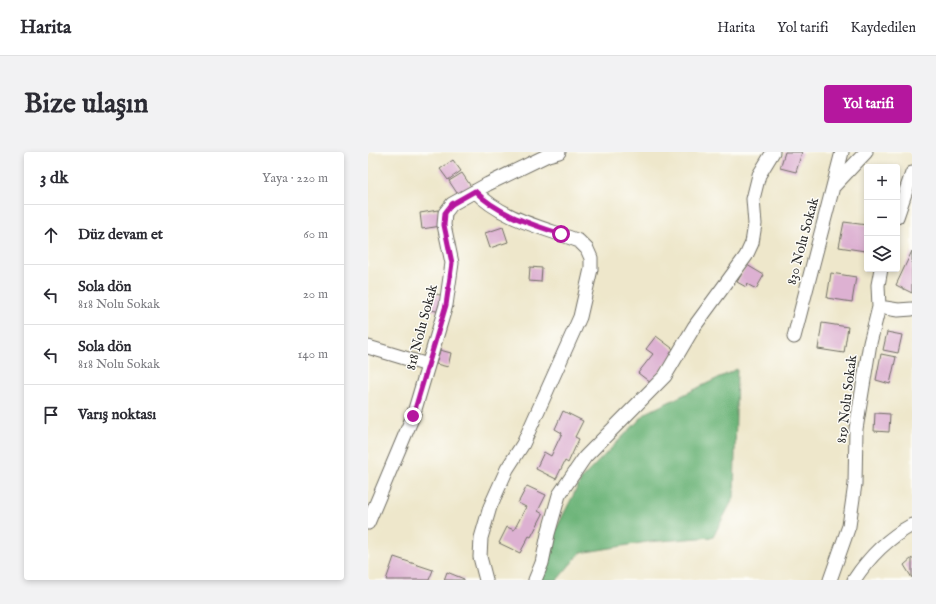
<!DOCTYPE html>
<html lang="tr">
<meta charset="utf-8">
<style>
body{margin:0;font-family:"IM FELL English",serif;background:#f2f2f3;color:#2b2b33}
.controls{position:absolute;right:12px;top:12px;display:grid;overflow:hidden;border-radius:4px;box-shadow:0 2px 6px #0003}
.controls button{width:36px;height:36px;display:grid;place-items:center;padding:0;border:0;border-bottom:1px solid #e1e1e2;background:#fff;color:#2b2b33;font:20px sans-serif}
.stop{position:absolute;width:12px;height:12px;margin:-9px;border:3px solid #b5179e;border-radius:50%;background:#fff}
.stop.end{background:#b5179e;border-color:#fff;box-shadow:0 1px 4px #0008}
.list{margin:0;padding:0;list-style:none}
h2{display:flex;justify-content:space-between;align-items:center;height:52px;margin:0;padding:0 16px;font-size:17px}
h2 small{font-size:13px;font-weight:400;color:#7c7c81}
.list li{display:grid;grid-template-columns:26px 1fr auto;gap:12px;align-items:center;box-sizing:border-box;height:60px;padding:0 16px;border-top:1px solid #e1e1e2}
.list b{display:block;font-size:15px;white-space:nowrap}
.list p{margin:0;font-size:13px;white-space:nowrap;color:#7c7c81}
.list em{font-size:13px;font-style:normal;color:#7c7c81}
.icon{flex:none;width:22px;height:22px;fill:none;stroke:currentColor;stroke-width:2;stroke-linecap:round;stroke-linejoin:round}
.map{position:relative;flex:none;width:544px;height:428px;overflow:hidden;border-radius:4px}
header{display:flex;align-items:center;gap:24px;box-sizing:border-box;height:56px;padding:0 20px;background:#fff;border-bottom:1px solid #e1e1e2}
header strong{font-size:19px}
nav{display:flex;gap:22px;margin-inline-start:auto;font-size:14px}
.intro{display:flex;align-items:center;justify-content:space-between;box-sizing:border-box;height:96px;padding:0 24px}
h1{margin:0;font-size:28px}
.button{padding:10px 18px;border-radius:4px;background:#b5179e;color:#fff;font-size:14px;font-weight:700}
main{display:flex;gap:24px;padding:0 24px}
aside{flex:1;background:#fff;border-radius:4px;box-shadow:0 2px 6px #0003}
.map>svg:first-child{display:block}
.forest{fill:#6eb57a;stroke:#4c7052}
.building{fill:#ddb1d2}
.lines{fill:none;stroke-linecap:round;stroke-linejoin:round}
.minor-casing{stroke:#6f6d63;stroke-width:15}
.minor{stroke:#fff;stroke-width:13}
.route{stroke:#b5179e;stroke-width:5}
.labels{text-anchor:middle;stroke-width:3;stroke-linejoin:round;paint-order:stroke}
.street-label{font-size:14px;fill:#2b2b2b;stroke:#fdfcf7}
</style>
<header>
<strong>Harita</strong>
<nav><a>Harita</a><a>Yol tarifi</a><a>Kaydedilen</a></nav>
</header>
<div class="intro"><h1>Bize ulaşın</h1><a class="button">Yol tarifi</a></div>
<main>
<aside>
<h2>3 dk<small>Yaya · 220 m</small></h2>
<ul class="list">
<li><svg class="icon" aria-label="ahead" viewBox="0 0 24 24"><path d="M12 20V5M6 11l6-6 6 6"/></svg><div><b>Düz devam et</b></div><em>60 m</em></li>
<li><svg class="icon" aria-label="left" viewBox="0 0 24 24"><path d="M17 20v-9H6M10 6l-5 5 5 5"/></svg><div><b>Sola dön</b><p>818 Nolu Sokak</p></div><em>20 m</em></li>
<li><svg class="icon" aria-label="left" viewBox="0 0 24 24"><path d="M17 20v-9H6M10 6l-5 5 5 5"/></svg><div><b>Sola dön</b><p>818 Nolu Sokak</p></div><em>140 m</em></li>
<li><svg class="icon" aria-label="arrive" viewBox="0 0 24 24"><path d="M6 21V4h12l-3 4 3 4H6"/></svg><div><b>Varış noktası</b></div></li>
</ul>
</aside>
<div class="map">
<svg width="544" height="428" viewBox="0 0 544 428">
<rect width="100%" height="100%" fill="#fdfcf7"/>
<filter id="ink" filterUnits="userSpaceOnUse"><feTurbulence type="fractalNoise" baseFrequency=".025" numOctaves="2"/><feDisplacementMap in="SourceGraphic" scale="8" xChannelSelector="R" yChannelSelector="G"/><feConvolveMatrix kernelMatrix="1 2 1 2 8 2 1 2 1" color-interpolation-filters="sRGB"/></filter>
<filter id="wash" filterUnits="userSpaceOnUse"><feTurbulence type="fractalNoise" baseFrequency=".012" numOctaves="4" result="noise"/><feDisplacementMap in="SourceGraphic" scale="16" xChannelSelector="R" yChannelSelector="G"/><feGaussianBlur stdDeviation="0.9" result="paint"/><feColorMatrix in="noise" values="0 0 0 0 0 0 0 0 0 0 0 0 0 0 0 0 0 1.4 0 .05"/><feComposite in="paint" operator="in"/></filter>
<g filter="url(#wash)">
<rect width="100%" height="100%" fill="#eee7cb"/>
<path class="forest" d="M369 217 366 345 345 385 279 390 212 401 189 428H161L163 426 214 326 278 261Z"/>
<g id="blocks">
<path class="building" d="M417 0H434L428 20 412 16Z
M85 8 93 19 80 28 72 17Z
M94 21 104 36 91 44 81 29Z
M70 58 73 74 54 77 52 61Z
M476 70 499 73 497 99 471 95Z
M135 75 140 90 122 96 117 81Z
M544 99V141L528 133Z
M379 113 396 123 388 137 379 132 378 135 369 130Z
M162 115 174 116 173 130 161 129Z
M463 121 488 125 484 150 459 146Z
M63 141 77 144 73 160 59 157Z
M454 171 480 175 476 201 450 197Z
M519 180 534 183 530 201 515 198Z
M288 184 308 199 283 231 270 221 285 202 278 197Z
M72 198 83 201 80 215 68 212Z
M513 202 528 205 522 232 508 228Z
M195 259 215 269 207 285 211 287 200 311 197 309 188 327 168 317 176 300 183 304 194 281 187 277Z
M507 261 522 262 521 280 506 279Z
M159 334 178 343 170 359 175 362 163 385 161 384 152 401 131 391 139 375 146 378 158 355 150 351Z
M26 405 65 418 61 428H18Z
M544 406V426L536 413Z
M79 420 96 427V428H76Z"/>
</g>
</g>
<g filter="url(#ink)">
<use href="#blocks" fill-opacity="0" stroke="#6f6d63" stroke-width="1"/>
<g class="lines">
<defs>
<path id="minor" d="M465 35 498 0
M107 39C133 67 177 76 211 89L219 97 223 106V117L212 165 155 292 139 317 122 355 113 386 112 405 118 428
M529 65 544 21
M511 155 530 158 544 157
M426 185 474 0
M0 195 60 213
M0 371 45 264 78 153 84 111 76 73 77 61 84 52 120 32 180 3 191 0
M167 428 174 411 180 382 191 343 217 305 297 224 326 175 378 104 384 91 387 72 385 47 391 23 405 0
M462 428 481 374 487 332 488 277 502 191 511 155 510 133 513 117
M486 428C501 405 520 386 544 373"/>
</defs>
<use href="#minor" class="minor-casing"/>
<use href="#minor" class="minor"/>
</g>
</g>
<g class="lines" filter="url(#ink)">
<path class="route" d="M45 264 78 153 84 111 76 73 77 61 84 52 107 39C129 62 163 72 193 82"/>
</g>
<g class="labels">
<g class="street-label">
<text transform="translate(434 89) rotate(-75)" y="5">830 Nolu Sokak</text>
<text transform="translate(53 175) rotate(-75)" y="5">818 Nolu Sokak</text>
<text transform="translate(478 247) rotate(-83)" y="5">819 Nolu Sokak</text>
</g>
</g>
</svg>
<div class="controls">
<button>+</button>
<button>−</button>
<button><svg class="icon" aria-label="layers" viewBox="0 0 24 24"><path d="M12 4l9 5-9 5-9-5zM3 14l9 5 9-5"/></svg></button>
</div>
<div class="stop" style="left:193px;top:82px"></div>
<div class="stop end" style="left:45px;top:264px"></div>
</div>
</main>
